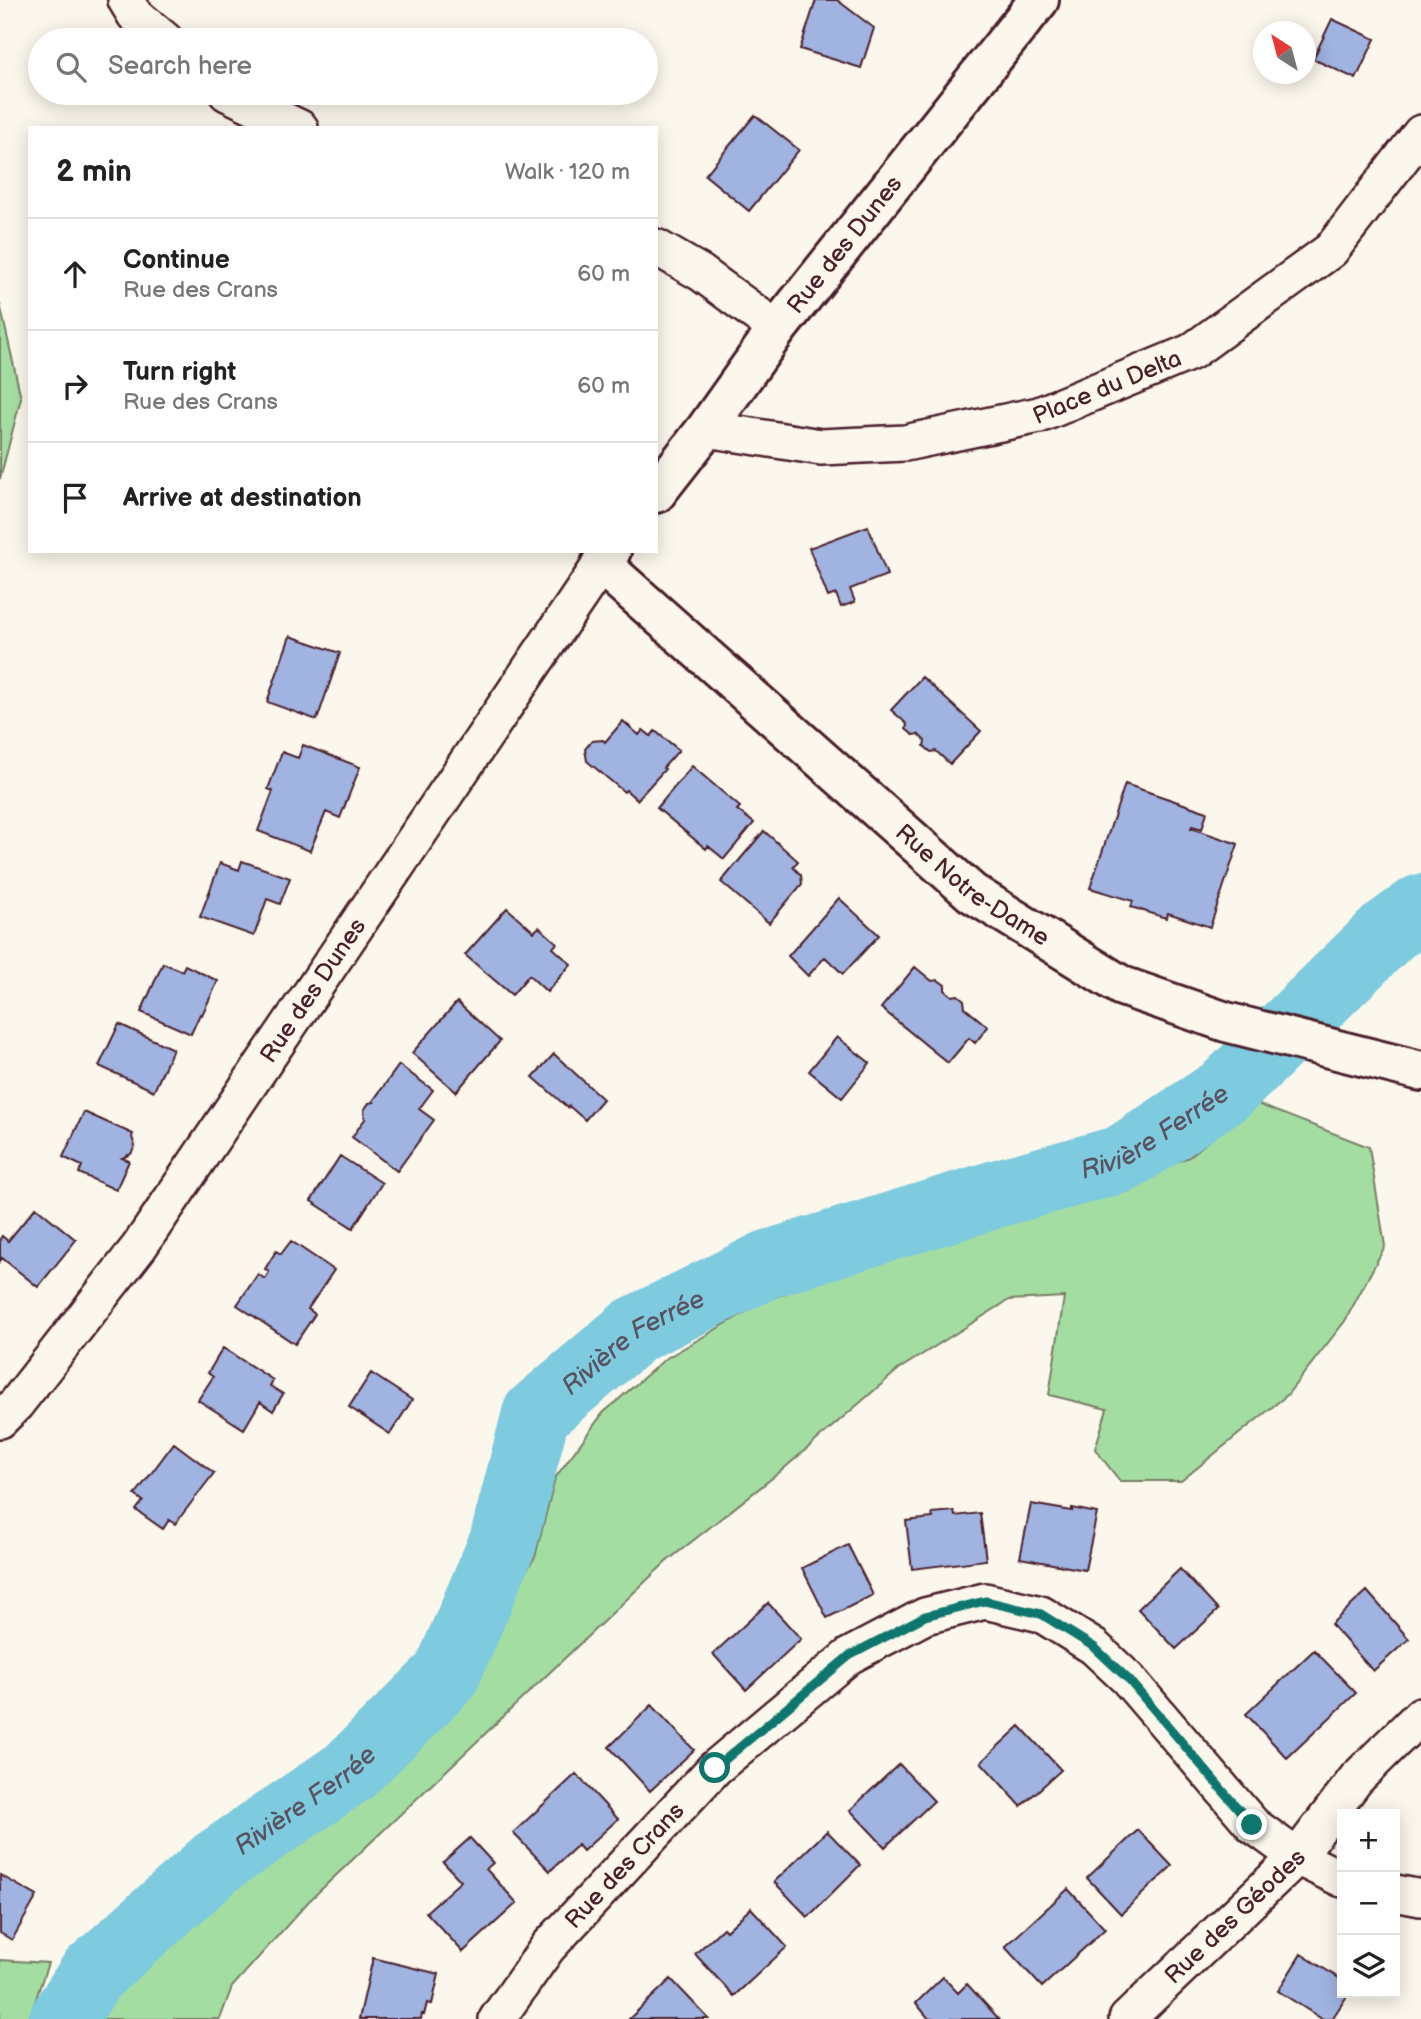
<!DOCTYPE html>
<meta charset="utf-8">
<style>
body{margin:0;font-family:"Balsamiq Sans",sans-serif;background:#f6f6f6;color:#222}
.controls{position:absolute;right:21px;bottom:21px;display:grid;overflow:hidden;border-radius:0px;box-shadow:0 4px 18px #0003}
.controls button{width:63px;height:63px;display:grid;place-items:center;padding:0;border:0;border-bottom:2px solid #e0e0e0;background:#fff;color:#222;font:35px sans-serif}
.compass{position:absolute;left:1253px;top:21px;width:63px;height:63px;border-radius:50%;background:#fff;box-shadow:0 4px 18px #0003;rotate:324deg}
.stop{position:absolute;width:21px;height:21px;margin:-16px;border:5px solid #0f766e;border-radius:50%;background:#fff}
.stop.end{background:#0f766e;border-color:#fff;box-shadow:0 2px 7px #0008}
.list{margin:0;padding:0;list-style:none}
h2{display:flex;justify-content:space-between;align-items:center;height:91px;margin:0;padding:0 28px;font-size:30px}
h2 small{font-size:23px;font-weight:400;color:#767676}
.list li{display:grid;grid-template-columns:46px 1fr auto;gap:21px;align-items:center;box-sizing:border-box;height:112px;padding:0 28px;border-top:2px solid #e0e0e0}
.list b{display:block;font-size:26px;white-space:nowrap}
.list p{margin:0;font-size:23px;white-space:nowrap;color:#767676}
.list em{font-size:23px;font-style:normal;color:#767676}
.icon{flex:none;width:38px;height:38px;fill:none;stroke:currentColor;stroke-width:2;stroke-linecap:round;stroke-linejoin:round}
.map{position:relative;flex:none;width:1421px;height:2019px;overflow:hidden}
.search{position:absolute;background:#fff;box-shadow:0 4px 18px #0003;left:28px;top:28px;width:630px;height:77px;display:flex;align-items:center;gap:18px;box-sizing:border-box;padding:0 24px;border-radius:38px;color:#767676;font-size:26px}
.panel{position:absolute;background:#fff;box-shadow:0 4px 18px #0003;left:28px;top:126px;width:630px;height:427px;border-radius:0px}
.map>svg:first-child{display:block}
.green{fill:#a4dda2;stroke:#777e66;stroke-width:2}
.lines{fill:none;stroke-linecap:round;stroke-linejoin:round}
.river{stroke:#7ecade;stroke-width:68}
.building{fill:#a0b3e1;stroke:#4a1f2b;stroke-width:2}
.street-casing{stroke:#4a1f2b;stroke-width:40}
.secondary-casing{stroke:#4a1f2b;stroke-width:44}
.street{stroke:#fbf7ec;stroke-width:35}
.secondary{stroke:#fbf7ec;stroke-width:38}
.route{stroke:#0f766e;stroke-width:9}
.labels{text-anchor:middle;stroke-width:5;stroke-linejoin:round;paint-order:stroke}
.street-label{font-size:24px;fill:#4a1f2b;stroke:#fbf7ec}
.water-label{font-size:26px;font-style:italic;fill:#5a5261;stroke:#fbf7ec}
</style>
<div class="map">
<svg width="1421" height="2019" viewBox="0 0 1421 2019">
<rect width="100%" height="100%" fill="#fbf7ec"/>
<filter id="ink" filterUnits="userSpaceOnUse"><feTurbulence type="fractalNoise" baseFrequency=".0143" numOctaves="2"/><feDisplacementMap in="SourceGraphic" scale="14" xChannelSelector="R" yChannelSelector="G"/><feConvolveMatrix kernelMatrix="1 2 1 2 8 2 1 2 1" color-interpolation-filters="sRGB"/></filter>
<g filter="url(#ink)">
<path class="green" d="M0 304 21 398 0 479Z
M1255 1103 1369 1147 1385 1246 1345 1321 1287 1395 1181 1481H1120L1095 1449 1107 1409 1049 1395 1064 1297 1009 1300 899 1369 781 1471 666 1562 308 1902 232 1987 220 2019H95L143 1964 202 1903 312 1821 426 1724 535 1557 555 1478 603 1413 665 1359 765 1301 948 1230 1105 1190 1189 1157Z
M0 1960 48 1963 29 2019H0Z"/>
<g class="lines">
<path class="river" id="s1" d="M63 2019 92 1974 216 1863 349 1772 446 1676 503 1542 536 1414 635 1330 768 1264 1006 1191 1122 1159 1226 1090 1389 931 1421 908"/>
</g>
<path class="building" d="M816 0H837L874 28 861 68 800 49Z
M1332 19 1375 39 1356 79 1313 59Z
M755 115 799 150 749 211 705 175Z
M868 526 887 575 850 589 855 602 841 607 836 594 828 597 809 548Z
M290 636 340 653 317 720 267 702Z
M922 677 981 731 950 764 936 751 931 752 924 746 925 741 918 734 913 735 906 729 907 724 891 710Z
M623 721 639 735 643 730 651 736 655 731 679 750 663 768 665 769 637 800 626 790 624 792 587 761 585 749 592 741 603 740 605 742Z
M303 745 360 767 340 818 326 812 310 851 258 831 273 791 268 789 282 752 298 758Z
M692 766 740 807 737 810 754 823 724 859 708 846 706 849 657 808Z
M1125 784 1207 812 1202 829 1192 826 1191 828 1238 844 1210 927 1168 913 1166 918 1131 907 1133 901 1090 888Z
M764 831 798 861 793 867 801 875 802 884 769 923 721 882Z
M242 861 290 878 280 904 267 899 254 936 200 917 220 863 239 870Z
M839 898 879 935 843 974 825 957 808 976 788 956Z
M507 908 534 932 539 927 557 943 553 948 571 964 547 992 529 975 512 995 465 955Z
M163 963 182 971 185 965 218 981 202 1015 200 1014 191 1034 141 1012Z
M915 967 932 981 938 980 945 985V990L952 996 958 995 964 1000 965 1008 988 1027 975 1043 969 1038 948 1063 881 1008Z
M457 1002 500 1041 456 1092 412 1053Z
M119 1024 173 1049 154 1091 99 1066Z
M837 1037 870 1063 842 1098 809 1071Z
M554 1054 603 1099 585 1120 569 1106 568 1108 533 1077Z
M399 1065 433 1090 419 1109 434 1120 397 1171 352 1137 365 1119 364 1110 369 1103 374 1102 373 1101Z
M84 1112 133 1134 132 1137 135 1146 131 1154 122 1158 129 1161 116 1190 79 1173 82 1166 63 1157Z
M340 1156 382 1183 353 1228 311 1201Z
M36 1207 76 1240 38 1287 2 1258 0 1261V1239L2 1236 8 1241Z
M291 1241 334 1270 308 1309 315 1314 295 1344 237 1305 258 1274 265 1279 269 1272 265 1269 276 1251 281 1254Z
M223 1348 273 1380 270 1386 283 1394 273 1411 260 1402 244 1429 198 1400 213 1377 208 1373Z
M371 1373 412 1400 390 1434 349 1407Z
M174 1443 214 1473 175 1524 169 1520 163 1529 136 1510 143 1501 135 1495Z
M1031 1504 1072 1511V1508L1097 1513 1085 1570 1020 1558Z
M954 1511 955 1516 980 1513 986 1560 912 1569 906 1521 933 1518 932 1513Z
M848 1545 873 1595 827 1618 802 1568Z
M1180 1569 1218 1610 1176 1649 1138 1609Z
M1367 1591 1409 1639 1373 1671 1331 1624Z
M768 1603 801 1639 746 1690 713 1654Z
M1314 1650 1356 1693 1287 1758 1246 1714Z
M652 1705 694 1750 650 1791 609 1747Z
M1020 1726 1061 1770 1021 1806 981 1762Z
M899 1764 934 1801 885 1847 850 1810Z
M576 1774 618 1819 583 1851 578 1845 550 1871 513 1833Z
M1138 1830 1172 1866 1121 1914 1087 1878Z
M827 1831 860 1865 808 1917 774 1882Z
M470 1838 493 1863 486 1869 517 1903 463 1952 426 1912 461 1881 443 1862Z
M0 1875 37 1896 12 1940 0 1933Z
M1068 1889 1105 1929 1042 1987 1005 1947Z
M751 1908 787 1947 734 1996 695 1954 723 1928 726 1931Z
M1301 1954 1342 1980V1993H1349L1332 2019H1322L1278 1991Z
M373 1958 439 1974 432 2004 427 2003 424 2015 422 2014 421 2019H359Z
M943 1977 958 1993 967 1984 999 2019H929L916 2003Z
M671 1979 709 2019H629Z"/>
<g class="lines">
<defs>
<g id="street">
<path d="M126 0 135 15 165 40"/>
<path d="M227 93 300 128"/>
<path d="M656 247 701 273 777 329"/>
<path id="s2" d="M706 429 821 447 905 443 1039 415 1191 352 1331 250 1421 133"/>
<path id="s3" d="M0 1420 16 1404 139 1247 601 564"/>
<path d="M1395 1893 1421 1898"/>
<path id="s4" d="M497 2019 548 1947 715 1768 849 1656 925 1616 985 1601 1041 1614 1094 1647 1128 1679 1253 1825 1297 1857 1342 1879"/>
<path id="s5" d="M1127 2019 1297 1857 1356 1779 1421 1715"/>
</g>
<g id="secondary">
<path id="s6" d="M656 493 706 429 777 329 1039 0"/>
<path id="s7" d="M611 551 601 564 972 893 1122 986 1226 1022 1421 1071"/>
</g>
</defs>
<use href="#street" class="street-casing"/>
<use href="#secondary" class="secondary-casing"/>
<use href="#street" class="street"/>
<use href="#secondary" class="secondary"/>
</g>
</g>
<g class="lines" filter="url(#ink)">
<path class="route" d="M715 1768 849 1656 925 1616 985 1601 1041 1614 1094 1647 1128 1679 1252 1825"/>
</g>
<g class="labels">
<g class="street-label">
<text dy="8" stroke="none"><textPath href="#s6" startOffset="312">Rue des Dunes</textPath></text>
<text dy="8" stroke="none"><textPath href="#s2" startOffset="411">Place du Delta</textPath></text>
<text dy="8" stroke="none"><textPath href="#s7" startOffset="508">Rue Notre-Dame</textPath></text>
<text dy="8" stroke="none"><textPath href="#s3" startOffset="532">Rue des Dunes</textPath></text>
<text dy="8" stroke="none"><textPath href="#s4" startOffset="200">Rue des Crans</textPath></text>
<text dy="8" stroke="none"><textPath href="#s5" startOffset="149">Rue des Géodes</textPath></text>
</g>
<g class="water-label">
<text dy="9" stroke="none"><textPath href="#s1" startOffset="1484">Rivière Ferrée</textPath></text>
<text dy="9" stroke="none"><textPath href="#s1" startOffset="917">Rivière Ferrée</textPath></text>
<text dy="9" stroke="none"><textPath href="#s1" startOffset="329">Rivière Ferrée</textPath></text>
</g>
</g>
</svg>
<div class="controls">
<button>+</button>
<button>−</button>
<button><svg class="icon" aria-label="layers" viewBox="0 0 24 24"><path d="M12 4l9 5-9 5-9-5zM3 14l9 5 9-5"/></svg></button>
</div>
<svg class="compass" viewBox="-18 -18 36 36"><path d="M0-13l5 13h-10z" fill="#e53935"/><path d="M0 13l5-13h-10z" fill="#767676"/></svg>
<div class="stop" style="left:715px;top:1768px"></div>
<div class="stop end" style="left:1252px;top:1825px"></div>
<div class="search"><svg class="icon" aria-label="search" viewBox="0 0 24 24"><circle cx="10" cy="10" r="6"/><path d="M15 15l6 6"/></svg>Search here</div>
<section class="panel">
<h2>2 min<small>Walk · 120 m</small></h2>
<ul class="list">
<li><svg class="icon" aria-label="ahead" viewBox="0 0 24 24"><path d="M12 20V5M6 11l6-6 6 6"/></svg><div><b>Continue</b><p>Rue des Crans</p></div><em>60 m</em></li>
<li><svg class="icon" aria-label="right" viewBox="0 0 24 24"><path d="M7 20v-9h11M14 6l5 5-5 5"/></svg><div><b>Turn right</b><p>Rue des Crans</p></div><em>60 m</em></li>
<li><svg class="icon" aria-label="arrive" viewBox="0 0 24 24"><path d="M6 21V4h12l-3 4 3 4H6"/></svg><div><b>Arrive at destination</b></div></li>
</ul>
</section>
</div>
